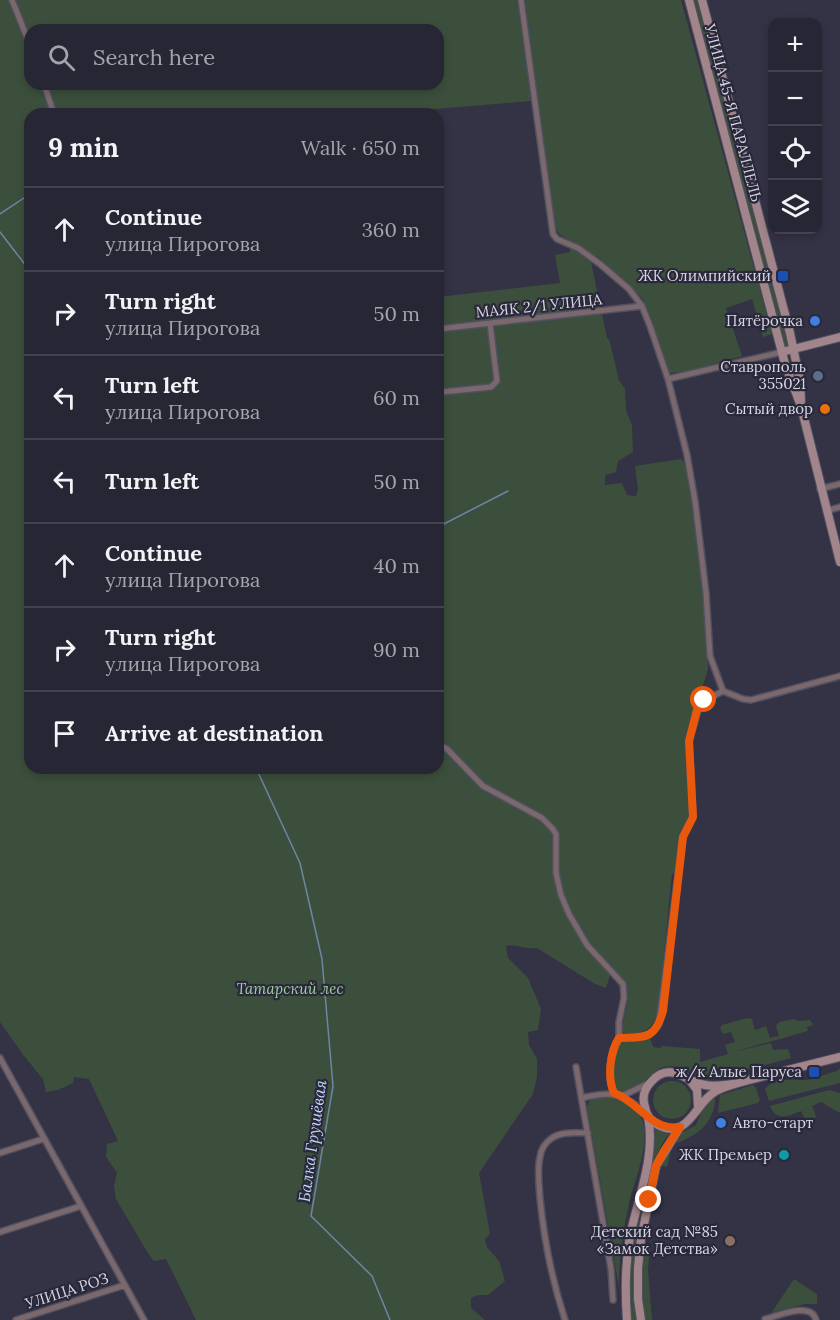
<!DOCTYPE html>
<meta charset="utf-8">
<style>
body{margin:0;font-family:Lora,serif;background:#333240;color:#f1f3f6}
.controls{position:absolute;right:18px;top:18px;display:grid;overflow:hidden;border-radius:12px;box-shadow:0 3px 9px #0003}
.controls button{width:54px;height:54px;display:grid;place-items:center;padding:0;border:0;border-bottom:2px solid #43434f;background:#272634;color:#f1f3f6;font:30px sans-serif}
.stop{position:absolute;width:18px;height:18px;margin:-14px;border:4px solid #ea580c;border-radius:50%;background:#fff}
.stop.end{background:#ea580c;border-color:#fff;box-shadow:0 2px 6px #0008}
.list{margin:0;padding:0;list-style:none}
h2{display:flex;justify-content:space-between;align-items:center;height:78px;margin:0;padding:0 24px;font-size:26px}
h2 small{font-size:20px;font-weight:400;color:#a4a5ac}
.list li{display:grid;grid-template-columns:39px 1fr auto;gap:18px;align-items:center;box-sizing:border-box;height:84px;padding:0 24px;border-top:2px solid #43434f}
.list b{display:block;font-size:22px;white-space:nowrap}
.list p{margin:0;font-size:20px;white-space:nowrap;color:#a4a5ac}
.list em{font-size:20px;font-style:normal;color:#a4a5ac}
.icon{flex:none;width:33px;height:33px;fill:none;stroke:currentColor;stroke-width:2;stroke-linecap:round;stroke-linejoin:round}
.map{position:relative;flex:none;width:840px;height:1320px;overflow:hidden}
.search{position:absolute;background:#272634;box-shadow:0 3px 9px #0003;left:24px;top:24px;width:420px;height:66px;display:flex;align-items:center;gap:15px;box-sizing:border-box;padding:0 21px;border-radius:18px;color:#a4a5ac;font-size:22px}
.panel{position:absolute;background:#272634;box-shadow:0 3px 9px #0003;left:24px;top:108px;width:420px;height:666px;border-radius:18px}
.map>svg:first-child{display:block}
.green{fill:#3c4f3c;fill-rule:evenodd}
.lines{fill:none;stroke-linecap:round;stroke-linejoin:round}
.stream{stroke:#6e85a6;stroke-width:1.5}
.street-casing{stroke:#515061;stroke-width:8}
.secondary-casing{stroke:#515061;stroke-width:10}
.street{stroke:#7b686c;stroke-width:5}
.secondary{stroke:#a2848b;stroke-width:8}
.route{stroke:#ea580c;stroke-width:8}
.transit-dot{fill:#1a4fb4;stroke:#2a283b;stroke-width:2}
.shop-dot{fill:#3f7fe0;stroke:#2a283b;stroke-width:2}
.service-dot{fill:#5c6f8a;stroke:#2a283b;stroke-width:2}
.food-dot{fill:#e8710a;stroke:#2a283b;stroke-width:2}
.culture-dot{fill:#0f9aa8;stroke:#2a283b;stroke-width:2}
.education-dot{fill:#8d6e63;stroke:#2a283b;stroke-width:2}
.labels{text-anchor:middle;stroke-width:4.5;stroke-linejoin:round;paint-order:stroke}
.street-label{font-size:15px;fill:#d7d7e3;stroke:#2a283b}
.poi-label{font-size:15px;fill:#d7d7e3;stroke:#2a283b;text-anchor:end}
.park-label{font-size:15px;font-style:italic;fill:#9ed09e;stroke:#2a283b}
.water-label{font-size:16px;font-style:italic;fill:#c1d8f9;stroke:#2a283b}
</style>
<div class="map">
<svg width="840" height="1320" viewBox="0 0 840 1320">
<rect width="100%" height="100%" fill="#343245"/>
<path class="green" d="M0 0H517L531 101 411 111 410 114H30V768H438V297L560 283 555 255 570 252V240C553 233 555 225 552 208L525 0H681L772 334 763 337 752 299 726 308 742 356 689 371 669 373 651 317 642 298 597 256 591 262 607 338 609 339 619 380 625 389 626 411 632 425 633 452 618 461 616 472 605 475V485L622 483 627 495 636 496 638 489 635 466 681 459 685 464 693 501 703 591 708 669 685 743 690 807 688 819 680 833 675 873 672 874 658 1012C653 1031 640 1037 621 1032 626 1006 637 989 612 969L606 988 595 984 537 948C525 950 515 943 506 946L508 958 528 978 541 1009 538 1030 528 1032 529 1045 537 1059V1077L533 1094 479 1173 490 1234 485 1239 487 1247 499 1261 505 1281 488 1295H478L471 1298V1308L485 1320H196L166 1259 154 1261 149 1255 116 1199 114 1186 117 1173 106 1157 107 1144 118 1141 89 1079 74 1077 73 1083 58 1090 46 1092 43 1079 24 1056 0 1022ZM30 30H438V84H30Z
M692 0H697L789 345 787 347 784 345Z
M747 1018 752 1019 755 1030 766 1026 770 1038 779 1036 776 1026 779 1022 794 1019 798 1021 810 1020 813 1025 807 1027 808 1031 733 1052 771 1043 773 1050 788 1049 791 1058 708 1080C696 1078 689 1069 678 1067 656 1062 652 1078 637 1087 633 1090 628 1091 623 1093L615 1089C612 1080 610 1045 621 1039 629 1036 642 1037 650 1037L653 1047 660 1048 662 1046 700 1049V1062L728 1054 725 1045 735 1042 731 1032 723 1034 720 1028 722 1025Z
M840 1068V1083L769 1101 765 1089C774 1077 792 1080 804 1080 814 1080 827 1073 837 1071Z
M653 1100a19 19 0 1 1 38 0a19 19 0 1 1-38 0Z
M753 1085 756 1088 760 1100 758 1103 718 1113 720 1095Z
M829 1090 840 1093V1113L821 1102 812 1106 816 1116 814 1119 809 1121 805 1119 801 1111C787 1117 776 1121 770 1106Z
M609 1096C628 1100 640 1107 644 1127 648 1149 634 1183 629 1204 623 1230 619 1261 619 1287L587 1107 590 1100Z
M715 1096C716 1123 696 1137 673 1144L667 1167 661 1165 677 1135 696 1125 706 1102Z
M655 1129 669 1134C639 1172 629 1272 637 1320H629C623 1275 635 1229 645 1185 649 1166 654 1148 655 1129Z
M647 1246 650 1247 648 1270 652 1320H645C642 1296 637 1268 647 1246Z
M794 1279 817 1294V1304H805L772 1312Z"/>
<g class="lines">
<path class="stream" d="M0 214 30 194
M0 232 30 271
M438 527 508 491
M256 768 300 863 322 959 333 1086 311 1216 372 1276 390 1320"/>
<defs>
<path id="street" d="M12 0 30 45
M521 0 553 234 557 239 578 248 600 264 629 289 642 306 650 326 668 379 687 455 695 501 706 593 710 656 723 691 743 699 751 700 840 676
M44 84 54 114
M438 329 642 306
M668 379 782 352
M442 392 491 387 497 381 490 324
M820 489 840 484
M826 511 840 507
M438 744 447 749 483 786 542 818 552 828 556 834V873L561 895 569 914 587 945 623 984 624 998 619 1022V1038
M0 1058 144 1320
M576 1067 611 1269 613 1300
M614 1093C607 1077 610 1053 619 1038 636 1037 649 1040 659 1024L683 836 693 817 689 741 700 703 723 691
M622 1096 647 1084
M582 1098C614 1090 622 1094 647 1114
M0 1153 43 1139
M0 1232 81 1206
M765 1319C778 1316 811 1301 816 1320
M16 1320 125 1285
M565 1320C552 1280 544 1240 540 1198 539 1184 537 1170 540 1157 541 1149 546 1142 552 1138 562 1131 577 1133 588 1133"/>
<path id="secondary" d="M689 0 785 364 801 406 840 562
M702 0 790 333 800 381 801 401
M782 352 840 337
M689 1079 697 1090 698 1106
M733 1084C724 1085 714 1087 705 1085 686 1082 670 1060 651 1082 644 1089 642 1098 645 1107 646 1115 651 1121 658 1125 689 1141 695 1102 716 1091 732 1083 751 1080 768 1075 792 1069 816 1063 840 1057
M627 1320C625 1292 625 1264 630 1236 638 1198 656 1156 648 1117
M641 1320 638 1299V1268L641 1239 656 1166 680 1127"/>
</defs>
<use href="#street" class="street-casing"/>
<use href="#secondary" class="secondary-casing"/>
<use href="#street" class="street"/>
<use href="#secondary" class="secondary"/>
</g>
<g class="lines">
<path class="route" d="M649 1200 656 1166 664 1151 680 1127C652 1132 638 1101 614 1093 607 1077 610 1052 619 1038 645 1037 655 1040 663 1011L683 837 693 817 689 741 697 710 704 700"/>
</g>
<g class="transit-dot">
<rect x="777" y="270" width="12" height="12" rx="3"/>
<rect x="808" y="1066" width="12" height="12" rx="3"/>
</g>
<g class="shop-dot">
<circle cx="815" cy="321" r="6"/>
<circle cx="721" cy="1123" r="6"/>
</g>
<circle class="service-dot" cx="818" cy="376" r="6"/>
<circle class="food-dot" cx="825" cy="409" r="6"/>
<circle class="culture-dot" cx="784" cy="1155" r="6"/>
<circle class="education-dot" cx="730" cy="1241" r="6"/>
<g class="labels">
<g class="street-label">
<text transform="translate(733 113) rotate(75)" y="5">УЛИЦА 45-Я ПАРАЛЛЕЛЬ</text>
<text transform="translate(539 306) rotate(-6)" y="5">МАЯК 2/1 УЛИЦА</text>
<text transform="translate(67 1291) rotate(-18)" y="5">УЛИЦА РОЗ</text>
</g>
<g class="poi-label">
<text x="771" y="281">ЖК Олимпийский</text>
<text x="803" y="326">Пятёрочка</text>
<text x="806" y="372">Ставрополь<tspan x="806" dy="17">355021</tspan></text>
<text x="813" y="414">Сытый двор</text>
<text x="802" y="1077">ж/к Алые Паруса</text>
<text x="733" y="1128" text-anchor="start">Авто-старт</text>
<text x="772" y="1160">ЖК Премьер</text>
<text x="718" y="1237">Детский сад №85<tspan x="718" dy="17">«Замок Детства»</tspan></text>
</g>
<g class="park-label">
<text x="290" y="994">Татарский лес</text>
</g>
<g class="water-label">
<text transform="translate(312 1141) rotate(-82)" y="6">Балка Грушёвая</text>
</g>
</g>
</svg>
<div class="controls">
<button>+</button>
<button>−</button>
<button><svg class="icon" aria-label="locate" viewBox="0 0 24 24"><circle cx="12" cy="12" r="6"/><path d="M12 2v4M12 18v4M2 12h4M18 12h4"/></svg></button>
<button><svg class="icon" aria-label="layers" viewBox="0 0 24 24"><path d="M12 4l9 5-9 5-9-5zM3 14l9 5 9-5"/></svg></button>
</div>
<div class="stop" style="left:704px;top:700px"></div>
<div class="stop end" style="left:649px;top:1200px"></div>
<div class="search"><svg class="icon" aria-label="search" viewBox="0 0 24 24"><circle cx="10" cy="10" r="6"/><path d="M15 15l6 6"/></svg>Search here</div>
<section class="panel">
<h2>9 min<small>Walk · 650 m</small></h2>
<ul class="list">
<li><svg class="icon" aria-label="ahead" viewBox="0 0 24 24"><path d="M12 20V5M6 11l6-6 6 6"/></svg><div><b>Continue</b><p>улица Пирогова</p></div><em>360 m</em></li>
<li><svg class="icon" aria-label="right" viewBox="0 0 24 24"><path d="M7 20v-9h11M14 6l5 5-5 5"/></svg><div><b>Turn right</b><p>улица Пирогова</p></div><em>50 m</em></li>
<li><svg class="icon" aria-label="left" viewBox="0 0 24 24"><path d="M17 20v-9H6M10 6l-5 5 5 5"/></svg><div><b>Turn left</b><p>улица Пирогова</p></div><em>60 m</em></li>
<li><svg class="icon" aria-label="left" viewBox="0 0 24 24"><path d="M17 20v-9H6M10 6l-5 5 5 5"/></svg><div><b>Turn left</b></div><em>50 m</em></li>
<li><svg class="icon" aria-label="ahead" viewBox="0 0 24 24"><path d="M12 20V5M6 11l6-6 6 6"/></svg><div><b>Continue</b><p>улица Пирогова</p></div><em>40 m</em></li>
<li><svg class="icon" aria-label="right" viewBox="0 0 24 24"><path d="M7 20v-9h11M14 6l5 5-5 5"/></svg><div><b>Turn right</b><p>улица Пирогова</p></div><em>90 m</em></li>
<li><svg class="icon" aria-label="arrive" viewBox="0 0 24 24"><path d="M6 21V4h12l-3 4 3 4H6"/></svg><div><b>Arrive at destination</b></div></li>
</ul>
</section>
</div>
